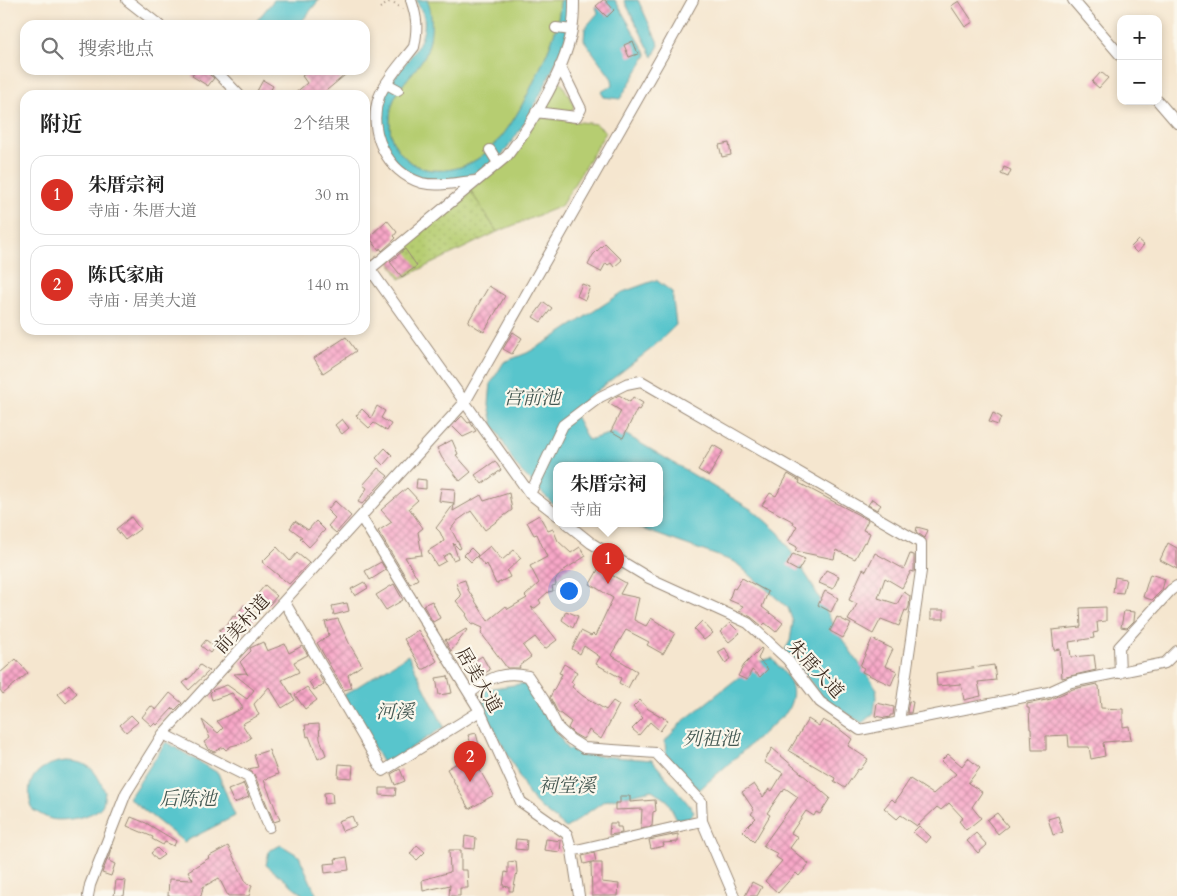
<!DOCTYPE html>
<html lang="zh">
<meta charset="utf-8">
<style>
body{margin:0;font-family:Cardo,"Noto Serif SC",serif;background:#f6f6f6;color:#222}
.controls{position:absolute;right:15px;top:15px;display:grid;overflow:hidden;border-radius:10px;box-shadow:0 2px 8px #0003}
.controls button{width:45px;height:45px;display:grid;place-items:center;padding:0;border:0;border-bottom:1px solid #e0e0e0;background:#fff;color:#222;font:25px sans-serif}
.you{position:absolute;left:568px;top:590px;width:18px;height:18px;margin:-12px;border:4px solid #fff;border-radius:50%;background:#1a73e8;box-shadow:0 0 0 8px #1a73e833}
.badge{display:grid;place-items:center;width:32px;height:32px;border-radius:50%;background:#d93025;color:#fff;font-size:16px;font-weight:700}
.pin{position:absolute;translate:-50% -41px;filter:drop-shadow(0 1px 2px #0008)}
.pin::after{content:'';position:absolute;top:26px;width:18px;height:15px;background:inherit;clip-path:polygon(0 0,100% 0,50% 100%)}
.popup{position:absolute;left:553px;top:462px;width:110px;height:65px;box-sizing:border-box;display:grid;place-content:center;border-radius:10px;background:#fff;filter:drop-shadow(0 1px 4px #0005);font-size:16px;white-space:nowrap;color:#767676}
.popup b{font-size:19px;color:#222}
.popup::after{content:'';position:absolute;left:50%;top:100%;margin-left:-10px;border:10px solid transparent;border-top-color:#fff}
.list{margin:0;padding:0;list-style:none}
h2{display:flex;justify-content:space-between;align-items:center;height:65px;margin:0;padding:0 20px;font-size:21px}
h2 small{font-size:16px;font-weight:400;color:#767676}
.list li{display:grid;grid-template-columns:32px 1fr auto;gap:15px;align-items:center;box-sizing:border-box;height:80px;margin:0 10px 10px;padding:0 10px;border:1px solid #e0e0e0;border-radius:15px}
.list b{display:block;font-size:19px;white-space:nowrap}
.list p{margin:0;font-size:16px;white-space:nowrap;color:#767676}
.list em{font-size:16px;font-style:normal;color:#767676}
.icon{flex:none;width:28px;height:28px;fill:none;stroke:currentColor;stroke-width:2;stroke-linecap:round;stroke-linejoin:round}
.map{position:relative;flex:none;width:1177px;height:896px;overflow:hidden}
.search{position:absolute;background:#fff;box-shadow:0 2px 8px #0003;left:20px;top:20px;width:350px;height:55px;display:flex;align-items:center;gap:12px;box-sizing:border-box;padding:0 18px;border-radius:15px;color:#767676;font-size:19px}
.panel{position:absolute;background:#fff;box-shadow:0 2px 8px #0003;left:20px;top:90px;width:350px;height:245px;border-radius:15px}
.map>svg:first-child{display:block}
.grass{fill:#b6cd71;stroke:#787c48}
.park{fill:url(#park-dots);stroke:#787c48}
.water{fill:#58c5cc;stroke:#4a7875}
.building{fill:url(#building-cross-hatch)}
.lines{fill:none;stroke-linecap:round;stroke-linejoin:round}
.minor-casing{stroke:#988876;stroke-width:12}
.path{stroke:#988876;stroke-width:2;stroke-dasharray:1 4;stroke-linecap:butt}
.minor{stroke:#fff;stroke-width:10}
.labels{text-anchor:middle;stroke-width:4.5;stroke-linejoin:round;paint-order:stroke}
.street-label{font-size:18px;fill:#3b2a1e;stroke:#fbf7ec}
.water-label{font-size:19px;font-style:italic;fill:#445852;stroke:#fbf7ec}
</style>
<div class="map">
<svg width="1177" height="896" viewBox="0 0 1177 896">
<defs>
<pattern id="park-dots" width="8" height="8" patternUnits="userSpaceOnUse" patternTransform="scale(1.25)"><rect width="8" height="8" fill="#b6cd71"/><path d="M2 2h.1M6 6h.1" fill="none" stroke="#9db061" stroke-width="1.8" stroke-linecap="round"/></pattern>
<pattern id="building-cross-hatch" width="8" height="8" patternUnits="userSpaceOnUse" patternTransform="scale(1.25)"><rect width="8" height="8" fill="#f8a7c8"/><path d="M0 0l8 8M0 8l8-8" fill="none" stroke="#ca88a2"/></pattern>
</defs>
<rect width="100%" height="100%" fill="#fbf7ec"/>
<filter id="ink" filterUnits="userSpaceOnUse"><feTurbulence type="fractalNoise" baseFrequency=".02" numOctaves="2"/><feDisplacementMap in="SourceGraphic" scale="10" xChannelSelector="R" yChannelSelector="G"/><feConvolveMatrix kernelMatrix="1 2 1 2 8 2 1 2 1" color-interpolation-filters="sRGB"/></filter>
<filter id="wash" filterUnits="userSpaceOnUse"><feTurbulence type="fractalNoise" baseFrequency=".0096" numOctaves="4" result="noise"/><feDisplacementMap in="SourceGraphic" scale="20" xChannelSelector="R" yChannelSelector="G"/><feGaussianBlur stdDeviation="1.12" result="paint"/><feColorMatrix in="noise" values="0 0 0 0 0 0 0 0 0 0 0 0 0 0 0 0 0 1.4 0 .05"/><feComposite in="paint" operator="in"/></filter>
<g filter="url(#wash)">
<rect width="100%" height="100%" fill="#f5e6cf"/>
<path class="grass" d="M427 0H560C560 27 548 51 537 75 516 119 489 175 432 170 416 169 401 157 394 143 390 136 390 129 390 121 390 89 411 80 425 55 432 43 433 13 427 0Z
M560 81 574 104 573 110 570 112 547 108 543 105 555 82Z
M538 117 596 124 606 132 561 206 497 232 470 190 513 156Z"/>
<path class="park" d="M470 190 497 232 400 279 388 258Z"/>
<path class="water" d="M274 0H319L299 25H253Z
M416 0H427C434 13 432 43 425 55 411 80 390 89 390 121 390 129 390 136 394 143 401 157 416 169 432 170 489 175 516 119 537 75 548 51 560 27 560 0H570C569 10 569 20 567 30 562 58 515 149 492 164 477 173 456 181 439 180 419 179 410 176 396 161 377 140 377 107 391 83 403 63 428 44 424 17 423 12 418 5 416 0Z
M607 0H615L647 55 620 99 604 97 601 92 613 85 612 79 584 40 585 28 598 13 596 7Z
M624 0H638L659 45 653 57Z
M656 280 672 292 676 325 651 349 572 410 588 440 620 431 754 511 779 533 810 581 840 636 877 689 874 713 862 723 824 699 785 650 790 641 793 622 788 608 735 562 625 523H659V465H557V508L516 466 493 424 489 404 491 383 504 362 527 353 553 338 623 292Z
M408 655 444 727 384 765 344 695Z
M772 658C788 678 801 687 786 713L699 790 666 754 665 741 682 722 758 662Z
M527 683 567 749 587 755 652 760 694 811 690 817 677 819 667 800 652 790 604 801 566 828 540 807 529 795 479 700 482 693 487 689Z
M166 742 218 773 235 816 184 842 129 798Z
M66 761C91 762 96 771 105 792 104 797 104 804 101 807 93 817 62 822 51 819 44 817 39 813 33 810 22 781 37 764 66 761Z
M281 845 299 856 317 896H305L266 865 269 851Z"/>
<g id="blocks">
<path class="building" d="M603 0H605L614 10 607 17 596 6Z
M959 1 973 22 965 27 951 6Z
M633 41 638 54 629 57 624 45Z
M196 70H203L214 78 208 86 192 76Z
M310 70H351L321 95H293L307 83 302 76Z
M1101 72 1108 78 1099 88 1092 82Z
M263 80 273 86 268 95H263L257 91Z
M729 143 731 155 722 157 719 145Z
M1004 167 1011 170 1008 177 1001 174Z
M387 220 397 232 394 236 396 238 382 251 380 248 379 250 369 237Z
M1138 240 1144 245 1137 253 1131 247Z
M605 243 622 260 614 267 611 263 608 265 606 263 601 272 588 265 593 255Z
M405 249 417 266 402 277 390 262Z
M582 284 590 287 585 300 577 296Z
M489 286 505 296 484 332 468 322Z
M544 302 552 308 541 322 533 317Z
M513 332 522 338 512 354 503 349Z
M346 337 356 351 323 373 314 358Z
M619 395 630 402 633 397 643 403 639 410 637 409 623 438 611 431 621 411 608 403 610 400Z
M377 406 385 411 381 418 391 424 387 431 374 423 369 428 356 416 362 409 371 418Z
M993 413 1001 417 998 425 989 422Z
M462 416 468 423 470 422 476 431 463 437 452 426Z
M342 419 349 428 342 434 335 425Z
M452 440 458 454 456 455 471 472 460 481 442 458 437 448Z
M713 445 723 451 709 476 698 470Z
M385 448 392 455 383 465 376 458Z
M495 461 501 470 482 484 475 475Z
M378 468 388 476 362 504 358 502 367 488 363 485Z
M788 474 800 481 799 483 868 520 863 530 870 533 866 543 864 542 855 559 836 550 834 559 795 551 797 547 788 542 797 526 793 524 794 522 762 505 770 493 776 496Z
M417 479 426 480V489L416 488Z
M407 488 418 500 409 508 423 528 418 532 422 555 405 557 418 579 410 584 378 531 392 522 381 510Z
M441 488 455 489 454 503 439 501Z
M509 493 512 510 485 530 471 511 457 521 451 529 461 548 459 549 453 543 458 558 453 560 450 553 443 557 446 561 437 566 428 551 444 541 440 532 436 528 454 504 453 511 481 495 484 501Z
M872 499 881 505 877 510 868 505Z
M335 501 351 516 336 533 328 526 335 518 327 510Z
M539 515 548 531 553 529 558 541 571 553 580 547 586 556 564 570 555 580 556 585 552 586 553 591 548 592 539 600 541 603 535 608 531 607 557 640 545 649 535 637 523 646 531 657 519 666 520 668H507L481 633 483 628 474 624 472 625 466 615 467 614 456 601 461 596 456 583 465 580 468 590 488 621 506 606 508 609 527 598 525 596 539 583 530 566 547 557 537 534 534 535 527 522Z
M131 517 140 529 125 540 116 529Z
M295 521 308 530 316 521 325 530 309 547 300 538 302 537 290 528Z
M917 527 928 530 925 538 916 532Z
M1168 543 1177 548V569L1160 560Z
M490 546 502 560 514 550 521 558 507 571 510 577 496 584 487 564 485 566 477 557Z
M277 547 290 561 297 553 309 563 289 584 262 562Z
M471 548 478 555 471 562 464 555Z
M875 553 904 569 910 554 914 555V572L911 571 902 588 885 578 878 598 897 604 904 592 910 596 909 607 907 611 905 610 899 626 881 619 873 634 848 620 857 604 849 600 863 569 866 571Z
M793 554 805 559 798 571 787 565Z
M381 562 386 570 370 580 365 571Z
M599 568 626 583 620 594 639 598 634 620 646 626 651 618 675 633 663 654 647 645 649 642 626 630 611 655 637 671 628 688 619 683 621 678 596 664 600 657 584 646 580 654 572 649 581 631 591 636 593 634 595 636 613 598 590 584Z
M826 570 839 576 833 589 819 583Z
M1150 574 1165 579 1162 590 1152 600 1143 597Z
M1115 577 1126 579 1123 593 1113 592Z
M742 578 768 592 762 607 783 623 776 632 765 623 762 626 751 617 739 611 743 606 729 600 733 588 735 589Z
M364 582 368 588 355 596 351 589Z
M394 584 403 600 386 610 376 595Z
M265 585 277 596 268 606 256 596Z
M825 591 838 598 831 612 818 605Z
M432 601 440 618 433 622 423 605Z
M347 603 349 611 334 615 332 606Z
M244 605 258 615 242 634 240 633 227 642 219 630 228 624 233 616 235 617Z
M1106 607V621L1097 622 1098 632 1093 633 1094 638 1069 642 1071 657 1094 655 1096 670 1062 678 1060 649 1054 650 1052 630 1081 627 1080 608Z
M931 610H944V619H931Z
M566 611 578 616 573 628 562 620Z
M1124 611 1135 612 1134 621 1127 628 1121 627Z
M837 617 851 624 843 638 830 631Z
M338 619 350 645 362 665 348 675 352 688 344 690 317 643 329 635 325 622Z
M702 621 713 633 704 640 694 629Z
M730 623 740 633 729 642 720 632Z
M466 629 467 630 451 651 445 640 446 639 448 640Z
M418 630 437 661 425 669H422L404 639Z
M872 639 893 649 885 666 897 671 891 685 862 672 864 668 860 666Z
M206 640 215 647 210 653 201 646Z
M263 642 267 651 285 644 289 653 302 646 308 655 294 662 299 672 282 680 295 700 282 708 269 687 254 704 259 715 242 724 251 738 243 743 231 746 226 750 223 747 214 752 208 749 204 742 210 738 202 720 218 733 223 728 217 721 243 708 232 693 212 700 210 693 213 690 227 685 247 699 254 690 234 674 246 673 248 675 240 662 251 651 250 648Z
M725 648 731 659 725 663 718 652Z
M761 648 762 649 758 659 768 669 760 677 752 670 747 680 738 676 744 665Z
M482 656 490 670 481 675 473 662Z
M16 659 28 673 3 694 0 690V673Z
M564 664 577 672 571 682 574 684 572 687 583 696 606 710 613 701 619 705 601 739 589 730 583 739 574 734 568 728 571 722 557 711 550 697 562 674 559 673Z
M200 665 209 671 189 690 183 683 192 676Z
M994 665 996 680 978 682 981 696 964 700 961 684 937 686 936 673Z
M319 675 324 684 314 690 309 682Z
M448 676 452 693 439 695 436 678Z
M69 684 77 693 66 703 58 694Z
M1097 684 1098 686H1099L1101 708 1123 709V727L1129 726 1131 740 1105 742 1103 743 1105 756 1091 759 1089 747H1069L1068 735 1046 736V750H1032L1031 729H1030L1029 708H1027V704L1051 699 1073 689Z
M307 687 317 700 305 709 295 695Z
M170 693 182 703 175 710 173 708 157 725 155 723 152 726 142 717 151 706 156 710Z
M640 700 648 709 668 720 660 731 650 722 639 735 632 729 643 718 633 707Z
M909 701 913 702 911 713H907Z
M877 703 894 707 893 715H890V717L885 718 875 716Z
M131 715 138 722 126 732 120 725Z
M808 719 819 726 823 720 838 728 852 739 848 746 868 759 860 770 858 769 845 788 834 781 835 778 789 751Z
M319 724 320 739 326 755 318 759 309 736 307 737 305 725Z
M476 733 479 745 472 747 468 735Z
M772 748 830 798 820 814 816 812 814 816 806 811 791 833 798 837 790 848 809 864 799 876 796 873 778 893 765 881 782 861 776 857 778 854 763 846 798 797 785 788 783 792 782 791 767 813 770 815 754 842 743 831 756 818 751 814 754 810 742 792 754 784 763 797 769 789 772 791 783 773 764 762Z
M269 750 278 774 264 780 280 820 274 822 254 774 248 769 258 767 254 755Z
M948 754 962 766 968 758 980 768 968 783 982 792 972 807 981 818 966 830 959 821 963 818 949 803 941 810 937 807 917 826 901 815 897 819 884 808 892 799 895 802 910 779 933 794 956 774 941 761Z
M471 755 494 795 469 809 447 769Z
M339 764 353 765 352 778 338 777Z
M400 769 405 781 395 785 391 774Z
M243 783 249 797 234 803 228 790 243 784Z
M380 788H396L395 796 380 795Z
M332 792 333 803 325 804 324 793Z
M620 796H630V802L655 800 656 811 653 812 652 826 641 828 642 809 615 810V803H620Z
M997 813 1008 826 998 834 987 820Z
M352 816 356 826 342 831 338 821Z
M1058 816 1063 832 1053 835 1048 819Z
M131 817 146 823 176 841 174 846 165 842 163 845 152 839 153 837 127 826Z
M610 823H617V827H621L622 833 609 835Z
M919 826 931 837 926 843 913 832Z
M976 833 987 845 978 853 967 841Z
M678 834V842L663 843 664 846 651 849 649 840Z
M465 836 476 838 475 849 464 848Z
M516 839 527 840 526 850 515 849Z
M546 839 561 841 560 852 544 850Z
M417 845 425 852 417 860 410 854Z
M228 846 247 884 252 885 249 896H228L219 878 203 887 201 896H168L169 879 193 880 188 871 209 858 208 857Z
M112 847 109 861 115 864 111 876 102 873Z
M157 848 164 855 157 860 151 853Z
M449 850H461V870H467L468 888H460V896H449L450 885 423 891 422 880 450 872Z
M594 853 596 861 584 864 582 856Z
M347 857 349 870 325 873 324 864 336 863 335 859Z
M516 861 517 872 513 891H509V887L503 886 505 872 508 873V862Z
M591 863H602V882L619 884 618 896H592Z
M116 880 126 881 124 896H114Z
M752 882 762 887 757 896H745Z"/>
</g>
</g>
<g filter="url(#ink)">
<use href="#blocks" fill-opacity="0" stroke="#988876" stroke-width="1"/>
<g class="lines">
<defs>
<path id="minor" d="M127 0 159 25
M411 0C417 18 418 28 414 47 403 61 385 81 379 97 367 131 387 173 422 183 438 187 458 182 475 181
M1073 0 1121 56
M556 28 572 30
M215 70 239 95
M387 84 398 90
M1158 101 1177 123
M536 112 576 117 581 109 560 66
M490 150 498 163
M365 262 530 494 557 515
M370 269 507 156C533 122 568 66 573 23 574 16 574 8 574 0
M530 494 563 425 600 397 626 384 641 381 921 543V571L899 722
M361 517 480 711 521 802 567 834 572 851 579 896
M566 523 591 543 649 578 748 623 787 659 820 702 860 730 1049 692 1071 682 1165 663 1177 651
M284 601 383 771 480 711
M1120 673 1119 647 1171 590 1177 586
M470 693C490 677 502 671 528 676L544 700 558 728 570 739 584 748 656 753 701 801 702 821 572 851
M163 734 248 777 269 827
M702 821 734 896
M88 896 90 885 126 793 163 734 465 402 666 49 693 0"/>
</defs>
<use href="#minor" class="minor-casing"/>
<path class="path" d="M390 0 404 10
M380 8 391 1"/>
<use href="#minor" class="minor"/>
</g>
</g>
<g class="labels">
<g class="street-label">
<text transform="translate(242 624) rotate(-48)" y="6">前美村道</text>
<text transform="translate(816 669) rotate(47)" y="6">朱厝大道</text>
<text transform="translate(479 680) rotate(60)" y="6">居美大道</text>
</g>
<g class="water-label">
<text x="532" y="404">宫前池</text>
<text x="395" y="718">河溪</text>
<text x="711" y="745">列祖池</text>
<text x="567" y="792">祠堂溪</text>
<text x="188" y="805">后陈池</text>
</g>
</g>
</svg>
<div class="controls">
<button>+</button>
<button>−</button>
</div>
<div class="you"></div>
<div class="pin badge" style="left:608px;top:584px">1</div>
<div class="popup"><b>朱厝宗祠</b>寺庙</div>
<div class="pin badge" style="left:470px;top:782px">2</div>
<div class="search"><svg class="icon" aria-label="search" viewBox="0 0 24 24"><circle cx="10" cy="10" r="6"/><path d="M15 15l6 6"/></svg>搜索地点</div>
<section class="panel">
<h2>附近<small>2个结果</small></h2>
<ul class="list">
<li><span class="badge">1</span><div><b>朱厝宗祠</b><p>寺庙 · 朱厝大道</p></div><em>30 m</em></li>
<li><span class="badge">2</span><div><b>陈氏家庙</b><p>寺庙 · 居美大道</p></div><em>140 m</em></li>
</ul>
</section>
</div>
